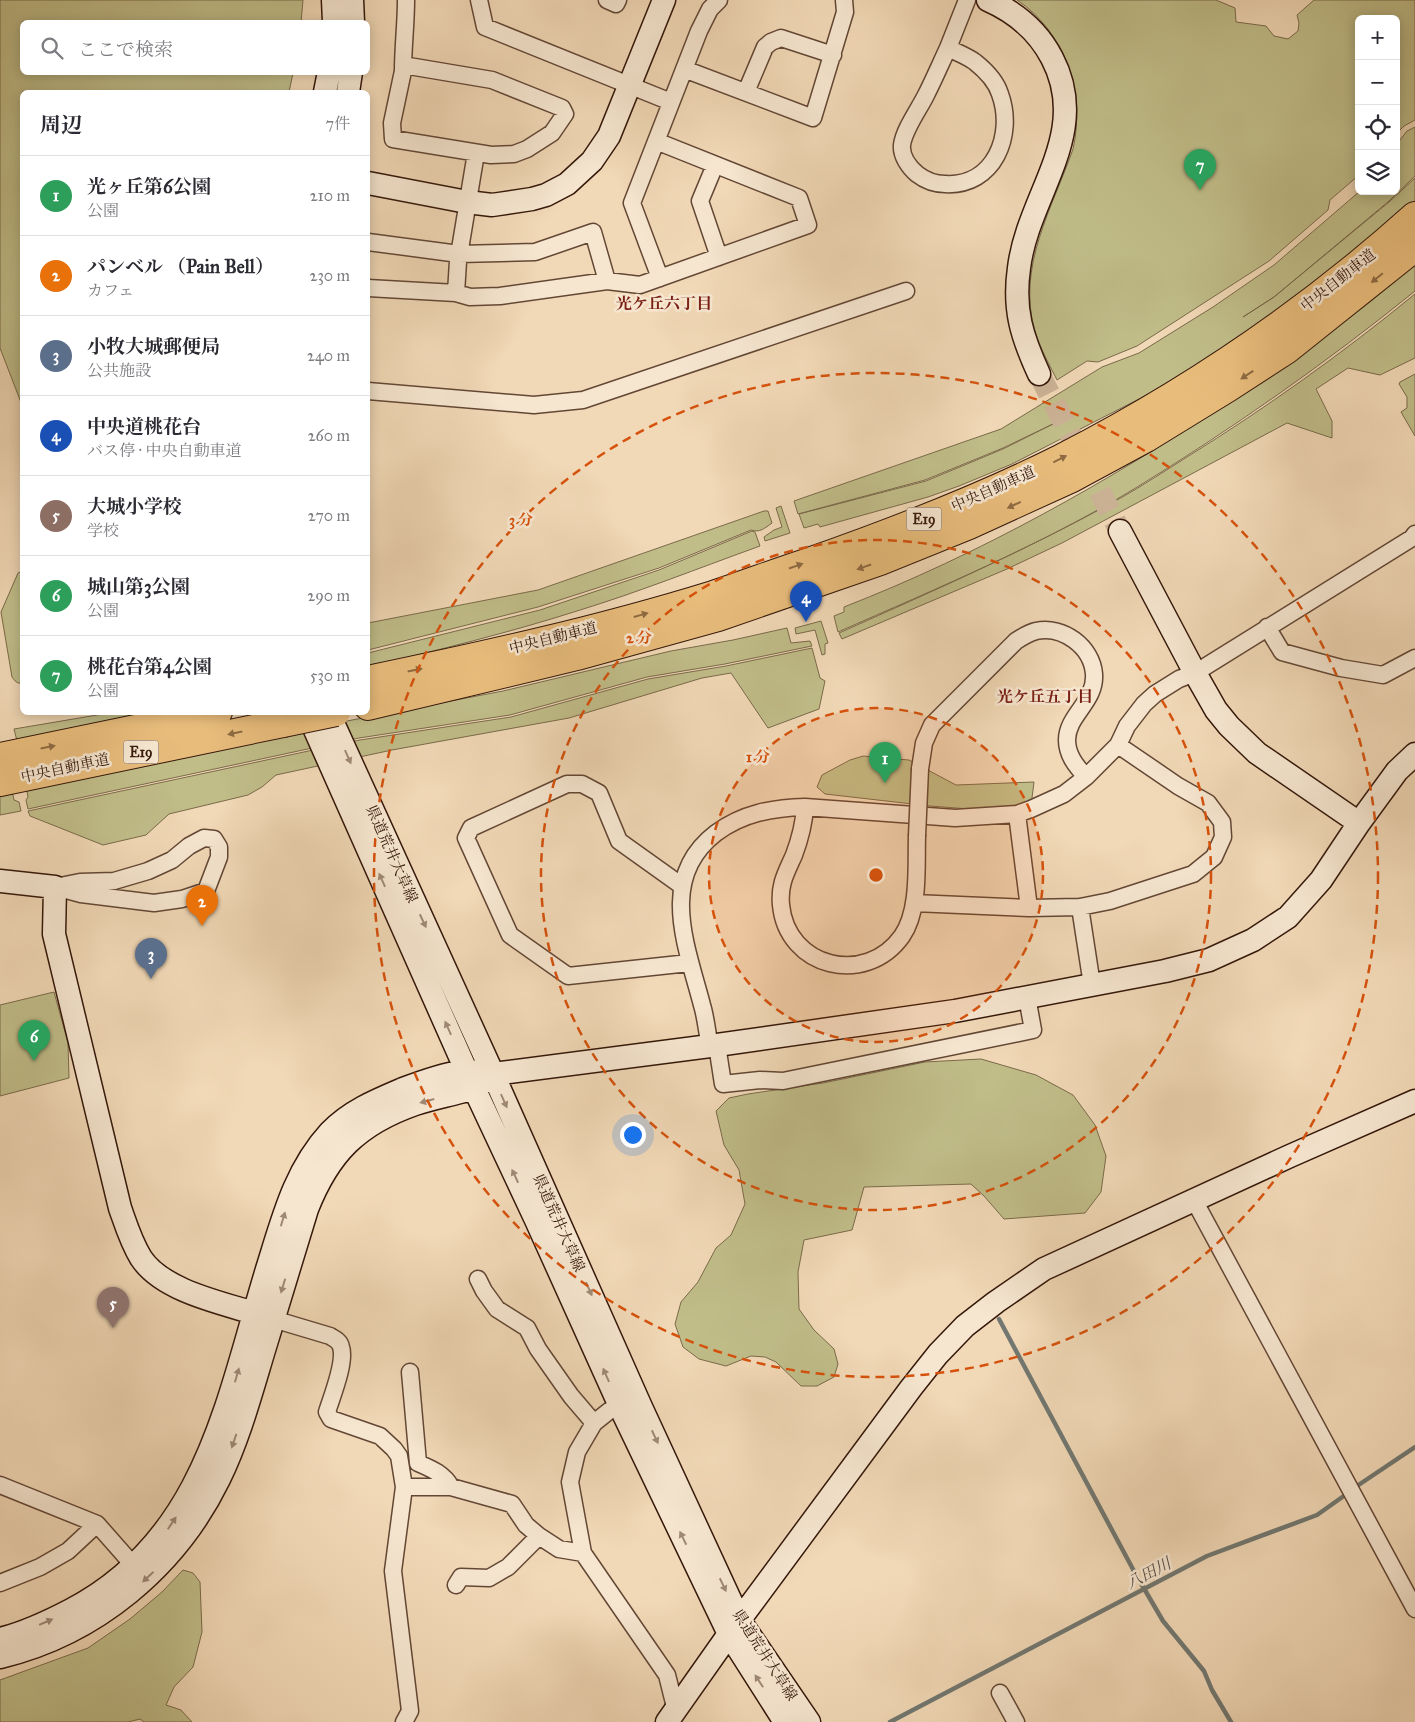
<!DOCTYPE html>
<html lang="ja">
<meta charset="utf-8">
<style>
body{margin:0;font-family:"IM FELL Great Primer","Noto Serif JP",serif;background:#f7f7f7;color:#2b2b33}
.controls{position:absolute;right:15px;top:15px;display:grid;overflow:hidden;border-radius:8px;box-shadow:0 2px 12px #0003}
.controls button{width:45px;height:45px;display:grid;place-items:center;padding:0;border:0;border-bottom:1px solid #e1e1e2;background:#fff;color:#2b2b33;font:25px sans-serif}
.you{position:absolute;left:632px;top:1134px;width:18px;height:18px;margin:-12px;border:4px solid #fff;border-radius:50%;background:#1a73e8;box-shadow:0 0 0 8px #1a73e833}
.badge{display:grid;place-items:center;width:32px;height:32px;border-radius:50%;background:#1a73e8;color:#fff;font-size:16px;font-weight:700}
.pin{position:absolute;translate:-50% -41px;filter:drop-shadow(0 1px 2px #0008)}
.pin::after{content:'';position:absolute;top:26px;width:18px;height:15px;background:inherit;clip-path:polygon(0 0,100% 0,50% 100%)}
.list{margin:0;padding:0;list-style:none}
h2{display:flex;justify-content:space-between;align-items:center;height:65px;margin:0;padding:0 20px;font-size:21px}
h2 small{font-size:16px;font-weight:400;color:#7c7c81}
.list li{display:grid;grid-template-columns:32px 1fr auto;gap:15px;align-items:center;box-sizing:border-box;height:80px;padding:0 20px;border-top:1px solid #e1e1e2}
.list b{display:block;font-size:19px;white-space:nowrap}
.list p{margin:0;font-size:16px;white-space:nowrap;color:#7c7c81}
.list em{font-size:16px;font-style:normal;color:#7c7c81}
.icon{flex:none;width:28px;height:28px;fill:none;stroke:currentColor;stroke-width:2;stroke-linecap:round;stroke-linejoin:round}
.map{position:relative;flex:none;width:1415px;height:1722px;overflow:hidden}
.search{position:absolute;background:#fff;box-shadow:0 2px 12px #0003;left:20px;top:20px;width:350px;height:55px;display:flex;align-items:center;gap:12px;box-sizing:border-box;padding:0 18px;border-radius:8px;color:#7c7c81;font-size:19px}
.panel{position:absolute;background:#fff;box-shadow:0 2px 12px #0003;left:20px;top:90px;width:350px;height:625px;border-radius:8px}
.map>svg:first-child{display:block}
.green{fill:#c0bd89;stroke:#7a6a4a}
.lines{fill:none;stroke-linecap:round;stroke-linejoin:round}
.stream{stroke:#727871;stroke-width:4.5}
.secondary-tunnel{stroke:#cbb194;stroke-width:22;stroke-dasharray:22 11;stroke-linecap:butt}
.street-casing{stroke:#634735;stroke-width:19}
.secondary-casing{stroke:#34170a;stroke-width:25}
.highway-casing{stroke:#34170a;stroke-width:30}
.street{stroke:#f6e6d0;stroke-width:16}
.secondary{stroke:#f6e6d0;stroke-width:22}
.highway{stroke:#e8bc7b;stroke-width:28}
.street-bridge-casing{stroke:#634735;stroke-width:19;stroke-linecap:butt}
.highway-bridge-casing{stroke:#34170a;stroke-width:30;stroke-linecap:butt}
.street-bridge{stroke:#f6e6d0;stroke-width:16}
.highway-bridge{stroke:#e8bc7b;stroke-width:28}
.oneway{fill:#8e6a42}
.oneway2{fill:#9f8977}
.ring{fill:none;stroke:#d6520c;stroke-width:2.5;stroke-dasharray:9 6}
.labels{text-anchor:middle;stroke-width:5;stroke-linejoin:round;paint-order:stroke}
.shield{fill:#f6e6d0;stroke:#6e5545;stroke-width:1}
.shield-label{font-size:14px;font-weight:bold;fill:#34170a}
.street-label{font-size:15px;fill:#34170a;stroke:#f6e6d0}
.neighbourhood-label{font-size:16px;font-weight:bold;fill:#7a1f14;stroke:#f6e6d0}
.water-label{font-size:16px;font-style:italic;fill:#584f46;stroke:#f6e6d0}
.centre{fill:#d6520c;stroke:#f6e6d0;stroke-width:2.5}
.ring-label{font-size:15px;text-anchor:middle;font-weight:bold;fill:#d6520c;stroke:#f6e6d0;stroke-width:5;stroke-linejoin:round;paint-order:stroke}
</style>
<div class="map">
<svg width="1415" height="1722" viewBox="0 0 1415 1722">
<rect width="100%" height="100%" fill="#f1d8b6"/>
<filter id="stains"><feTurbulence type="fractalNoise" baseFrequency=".004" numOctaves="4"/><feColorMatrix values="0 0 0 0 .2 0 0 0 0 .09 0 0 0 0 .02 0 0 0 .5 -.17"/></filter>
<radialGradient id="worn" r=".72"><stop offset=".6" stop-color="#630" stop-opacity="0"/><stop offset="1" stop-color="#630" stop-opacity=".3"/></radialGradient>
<path class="green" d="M0 0H303L301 22H22V72L293 73 289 92H22V405L0 348Z
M1017 0H1216L1235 8 1236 22 1266 26 1274 36 1288 39 1298 31 1299 23 1297 15 1314 0H1415V120L1404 126 1396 134V19H1359V175L1330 200 1328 210 1269 261 1137 346 1098 362 1087 361 1057 380C1049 364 1040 348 1035 331 1016 267 1053 207 1073 149 1086 93 1065 32 1017 0Z
M1415 127V176L1389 201 1274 297 1243 317 1274 297 1389 202 1415 178V201L1314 285 1178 379 1012 464 959 486 928 497 820 527 818 524 804 528 799 514 926 481 1003 449 1053 424 1003 448 925 480 798 514 794 501 1001 429 1102 367 1139 353 1213 307 1274 265 1360 191H1396V145L1407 131Z
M1415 264V291C1326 363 1232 429 1134 489 1041 545 938 588 838 632L834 616 844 612V607C980 554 1108 482 1230 401 1294 359 1358 315 1415 264Z
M1415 294V358L1380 375 1348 368 1316 389 1332 421V438L1287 423 1062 543 1007 569 842 639 839 633C933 591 1029 549 1119 499 1142 486 1165 471 1187 457 1266 408 1343 353 1415 294Z
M1415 374V436L1401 412 1407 408V397L1399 384 1400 382Z
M781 506 790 533 765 541 764 537 774 530 782 527 776 508Z
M764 511H768L772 523C765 528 760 533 751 530L659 568 538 607 368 650V623L538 590Z
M752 531 755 532 760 546C699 568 639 592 577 611 508 633 438 650 368 667V653L540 610 659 570Z
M22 571V683C17 684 15 681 12 677L1 612 18 573Z
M821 621 828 643 825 644V654L822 655 815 630 796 634 795 628Z
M787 628 791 643 810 641 812 646 725 664 647 677 510 715 359 738 28 809 26 800 28 797 26 786 248 740 503 691 671 651 733 640Z
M812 648 820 678 825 681 819 709 768 728 731 673 702 678 569 718 392 750 276 775 262 787 248 795 169 814 146 835 103 845 30 816 28 811 360 740 511 717 648 679 726 666Z
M109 713H154L17 741 14 729Z
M863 756 909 760 956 785 1034 782 1031 806 996 811 930 806 825 794 817 787 822 775 850 760Z
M12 790 14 800 19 802 21 811 0 815V793Z
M54 992 68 1043 69 1078 0 1096V1005Z
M981 1059 1036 1075 1073 1095 1095 1125 1106 1156 1101 1192 1085 1213 1004 1219 984 1196 971 1184 864 1187 852 1230 804 1240 798 1272 799 1309 814 1330 834 1349 838 1364 834 1377 817 1386H801L776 1362 765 1357 751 1356 726 1366 699 1359 683 1347 675 1324 681 1302 698 1282 716 1248 731 1235 745 1204 739 1170 724 1145 716 1111 729 1098 748 1094 823 1083 925 1062Z
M183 1570 193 1573 200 1582 202 1632 193 1667 174 1687 166 1705 181 1710 192 1722H144L140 1719 128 1722H0V1680L88 1648 130 1619 162 1592Z"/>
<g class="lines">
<path class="stream" d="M999 1319 1135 1573 1163 1621 1204 1671 1212 1690 1231 1722
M1354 1488 1415 1447
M890 1722 1207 1556 1317 1515 1348 1493"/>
<path class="secondary-tunnel" d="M1039 374 1120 531"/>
<defs>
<path id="street" d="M479 0 485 27 671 102
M607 0 616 4 618 0
M948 48C956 52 967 56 975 62 985 70 996 81 1000 94 1015 135 994 187 945 184 935 184 926 181 917 174 909 167 901 156 902 145 904 129 920 108 927 93 934 79 941 63 948 48Z
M948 48 967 0
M403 65 492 80 562 108 565 114 552 133 527 149 514 154 491 155 393 139 392 123 403 71C403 47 406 24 406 0
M684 69 813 118 845 12 844 0
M746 92 765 47 771 42 781 38 833 55
M715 165 700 201 719 257
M368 242 459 254 535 252 593 232 607 281
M660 278 632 203 699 31 710 9 719 0
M368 288 456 293 470 297 500 296 607 281 640 285 808 225 799 198 656 141
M456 293 458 261 476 153
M368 391 534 405 583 400 906 291
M1267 627 1282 652 1341 668 1383 675 1415 658
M920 769 924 743 932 725 1016 641C1022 637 1029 633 1036 631 1063 625 1092 647 1094 674 1096 702 1067 715 1067 740 1067 755 1076 766 1086 777
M805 807C804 823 800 839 794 855 786 873 779 884 781 905 787 968 866 987 902 936 920 910 916 866 917 836
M1017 814 1029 908
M204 838 214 839 219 847V857L206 891 182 899 154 903 81 894 55 887 80 882 114 881 148 871 172 860 189 846Z
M682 886 619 841 599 793 582 784H567L471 828 466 838 510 935 568 976 689 963
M914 903 1029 908 1080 907 1110 901 1193 874 1214 857 1223 837 1222 822 1208 803 1178 786 1118 745
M1080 907 1092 985
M717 1045 723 1084 760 1080 783 1081 1033 1030 1027 997
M710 1046C707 1033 706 1018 702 1005 687 947 657 878 716 833 743 813 772 808 805 807L955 818 1017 814 1031 809 1064 794 1086 777 1118 745 1127 726 1144 704 1155 694 1179 679 1195 673 1412 538 1415 534
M1194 1200 1415 1609
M478 1279 484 1291 497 1309 527 1328 538 1349 571 1396 594 1423
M263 1316 330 1336C335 1339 340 1341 341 1347 346 1362 332 1396 327 1412L331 1419 380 1436 394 1449 399 1456 404 1487 393 1571 410 1711 404 1722
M410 1372 418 1463C432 1469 444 1474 451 1487L512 1504 526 1525 539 1536 559 1549 583 1553
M628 1402 609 1411 594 1423 577 1452 570 1482 583 1553 667 1675 676 1711
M0 1485 97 1524 134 1566
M404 1487H451
M0 1583 40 1567 68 1551 97 1524
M456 1585 461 1577 489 1578 508 1567 539 1536
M1000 1693 1016 1722"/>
<path id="secondary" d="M333 0 334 22
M352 0 353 22
M988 0C1015 12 1038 31 1052 58 1092 134 1028 194 1019 268 1013 310 1022 337 1039 374
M325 92 329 72
M348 92 351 72
M368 183 467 202 492 205 532 199 546 195 567 184 592 161 609 136 664 0
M1120 531 1195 673 1216 710 1229 726 1257 753 1359 823
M307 712 474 1088 536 1220 624 1415 729 1634 785 1722
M328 712 493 1074 641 1407 740 1621 809 1722
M0 881 55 887 54 934 120 1208C126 1225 131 1242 141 1258 162 1290 218 1302 254 1313
M0 1639C25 1633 48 1622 71 1610 207 1539 227 1399 268 1266 283 1218 295 1170 330 1132 350 1111 377 1100 403 1089 421 1082 445 1074 464 1071 469 1070 475 1072 480 1073
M0 1657C96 1634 176 1567 219 1479 239 1438 251 1393 264 1350 278 1303 293 1256 307 1209 329 1153 358 1124 415 1104 430 1099 445 1096 460 1092 464 1091 470 1090 474 1088 481 1084 487 1079 493 1074L710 1046 955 1011 1165 971 1209 960 1253 940 1288 917 1321 880 1359 823 1397 771 1415 754
M667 1722 729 1634 911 1388 938 1354 965 1326 996 1302 1044 1269 1290 1156 1415 1101"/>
<path id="highway" d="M368 680C483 656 600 630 713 595 744 585 775 573 806 563 892 533 978 500 1060 459 1187 394 1308 312 1415 216
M368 706 577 656 718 617 880 561 969 525 1072 478 1146 438 1229 387 1286 350 1415 247
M0 757 218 712
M0 782 283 723"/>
</defs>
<use href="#street" class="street-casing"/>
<use href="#secondary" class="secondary-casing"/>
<use href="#highway" class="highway-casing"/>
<use href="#street" class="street"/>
<use href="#secondary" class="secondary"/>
<use href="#highway" class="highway"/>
<defs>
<path id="street-bridge" d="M917 836 920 769"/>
<path id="highway-bridge" d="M283 723 336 712"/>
</defs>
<use href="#street-bridge" class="street-bridge-casing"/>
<use href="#highway-bridge" class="highway-bridge-casing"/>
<use href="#street-bridge" class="street-bridge"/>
<use href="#highway-bridge" class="highway-bridge"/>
</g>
<defs><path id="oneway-solid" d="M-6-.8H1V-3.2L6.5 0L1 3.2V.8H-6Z" transform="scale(1.25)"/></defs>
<g class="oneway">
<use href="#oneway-solid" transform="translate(1377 278) rotate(141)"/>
<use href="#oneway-solid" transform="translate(1247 375) rotate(147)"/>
<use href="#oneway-solid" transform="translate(1060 459) rotate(-27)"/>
<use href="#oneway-solid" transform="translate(1014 505) rotate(155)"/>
<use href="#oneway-solid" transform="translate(796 566) rotate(-19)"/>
<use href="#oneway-solid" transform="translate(864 567) rotate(161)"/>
<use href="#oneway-solid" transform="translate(641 615) rotate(-16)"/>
<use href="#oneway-solid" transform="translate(415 670) rotate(-11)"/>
<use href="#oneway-solid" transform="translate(235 733) rotate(168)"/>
<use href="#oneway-solid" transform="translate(48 747) rotate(-11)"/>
</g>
<g class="oneway2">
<use href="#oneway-solid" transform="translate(348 757) rotate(66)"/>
<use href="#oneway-solid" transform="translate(382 880) rotate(-114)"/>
<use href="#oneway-solid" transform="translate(423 921) rotate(65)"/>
<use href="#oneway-solid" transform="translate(448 1028) rotate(-114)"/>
<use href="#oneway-solid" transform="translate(427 1101) rotate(165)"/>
<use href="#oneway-solid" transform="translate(504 1101) rotate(66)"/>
<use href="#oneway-solid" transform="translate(515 1176) rotate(-115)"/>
<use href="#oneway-solid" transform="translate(283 1219) rotate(-73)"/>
<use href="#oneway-solid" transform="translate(283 1286) rotate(107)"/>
<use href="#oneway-solid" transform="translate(589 1289) rotate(66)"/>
<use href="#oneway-solid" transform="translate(237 1375) rotate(-74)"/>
<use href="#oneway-solid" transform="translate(606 1375) rotate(-114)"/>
<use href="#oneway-solid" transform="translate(655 1437) rotate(65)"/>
<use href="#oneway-solid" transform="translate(234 1441) rotate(109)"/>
<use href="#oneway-solid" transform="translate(172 1523) rotate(-56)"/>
<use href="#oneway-solid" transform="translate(683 1538) rotate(-116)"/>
<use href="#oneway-solid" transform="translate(148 1577) rotate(137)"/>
<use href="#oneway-solid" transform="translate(723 1585) rotate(65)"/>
<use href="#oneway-solid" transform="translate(46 1622) rotate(-23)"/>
<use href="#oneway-solid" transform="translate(759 1681) rotate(-123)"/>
</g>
<circle cx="876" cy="875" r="167" fill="#d6520c" fill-opacity=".12"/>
<g class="ring">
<circle cx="876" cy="875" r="167"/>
<circle cx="876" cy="875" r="335"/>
<circle cx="876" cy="875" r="502"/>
</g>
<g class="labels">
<g class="shield">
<rect x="906.5" y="507.5" width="35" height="23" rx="4"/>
<rect x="123.5" y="740.5" width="35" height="23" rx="4"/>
</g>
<g class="shield-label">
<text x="924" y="524">E19</text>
<text x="141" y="757">E19</text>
</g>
<g class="street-label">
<text transform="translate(1338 280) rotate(-38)" y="5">中央自動車道</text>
<text transform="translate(993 489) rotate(-24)" y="5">中央自動車道</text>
<text transform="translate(553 638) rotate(-14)" y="5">中央自動車道</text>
<text transform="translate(65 768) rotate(-12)" y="5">中央自動車道</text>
<text transform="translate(392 854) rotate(66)" y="5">県道荒井大草線</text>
<text transform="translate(559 1223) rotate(66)" y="5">県道荒井大草線</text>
<text transform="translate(765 1655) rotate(57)" y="5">県道荒井大草線</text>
</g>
<g class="neighbourhood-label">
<text x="664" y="309">光ケ丘六丁目</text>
<text x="1045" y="702">光ケ丘五丁目</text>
</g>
<g class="water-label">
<text transform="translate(1148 1573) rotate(-28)" y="6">八田川</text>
</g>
</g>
<circle cx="876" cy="875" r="8" class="centre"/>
<g class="ring-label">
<text x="521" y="525">3 分</text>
<text x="639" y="643">2 分</text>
<text x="758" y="762">1 分</text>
</g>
<rect width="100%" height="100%" filter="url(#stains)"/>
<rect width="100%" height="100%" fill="url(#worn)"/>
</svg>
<div class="controls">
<button>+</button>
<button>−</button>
<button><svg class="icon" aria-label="locate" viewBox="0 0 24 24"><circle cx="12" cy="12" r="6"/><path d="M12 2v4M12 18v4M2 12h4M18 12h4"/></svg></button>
<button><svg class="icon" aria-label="layers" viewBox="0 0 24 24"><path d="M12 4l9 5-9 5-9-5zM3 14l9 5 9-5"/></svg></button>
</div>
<div class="you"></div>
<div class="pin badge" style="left:885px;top:783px;background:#2e9e5b">1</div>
<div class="pin badge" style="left:202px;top:926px;background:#e8710a">2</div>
<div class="pin badge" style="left:151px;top:979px;background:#5c6f8a">3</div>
<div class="pin badge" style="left:806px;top:622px;background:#1a4fb4">4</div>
<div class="pin badge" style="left:113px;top:1328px;background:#8d6e63">5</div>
<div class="pin badge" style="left:34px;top:1061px;background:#2e9e5b">6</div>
<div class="pin badge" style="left:1200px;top:190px;background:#2e9e5b">7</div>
<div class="search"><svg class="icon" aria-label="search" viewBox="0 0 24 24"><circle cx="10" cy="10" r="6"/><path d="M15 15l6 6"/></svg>ここで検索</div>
<section class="panel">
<h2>周辺<small>7件</small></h2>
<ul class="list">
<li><span class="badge" style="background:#2e9e5b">1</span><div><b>光ヶ丘第6公園</b><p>公園</p></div><em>210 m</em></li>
<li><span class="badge" style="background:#e8710a">2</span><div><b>パンベル （Pain Bell）</b><p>カフェ</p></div><em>230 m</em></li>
<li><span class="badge" style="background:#5c6f8a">3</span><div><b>小牧大城郵便局</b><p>公共施設</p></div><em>240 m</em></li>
<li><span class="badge" style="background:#1a4fb4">4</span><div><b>中央道桃花台</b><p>バス停 · 中央自動車道</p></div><em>260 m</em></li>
<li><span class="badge" style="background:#8d6e63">5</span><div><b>大城小学校</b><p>学校</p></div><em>270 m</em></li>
<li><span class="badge" style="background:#2e9e5b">6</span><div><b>城山第3公園</b><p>公園</p></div><em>290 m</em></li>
<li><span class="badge" style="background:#2e9e5b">7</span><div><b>桃花台第4公園</b><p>公園</p></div><em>530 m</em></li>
</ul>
</section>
</div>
